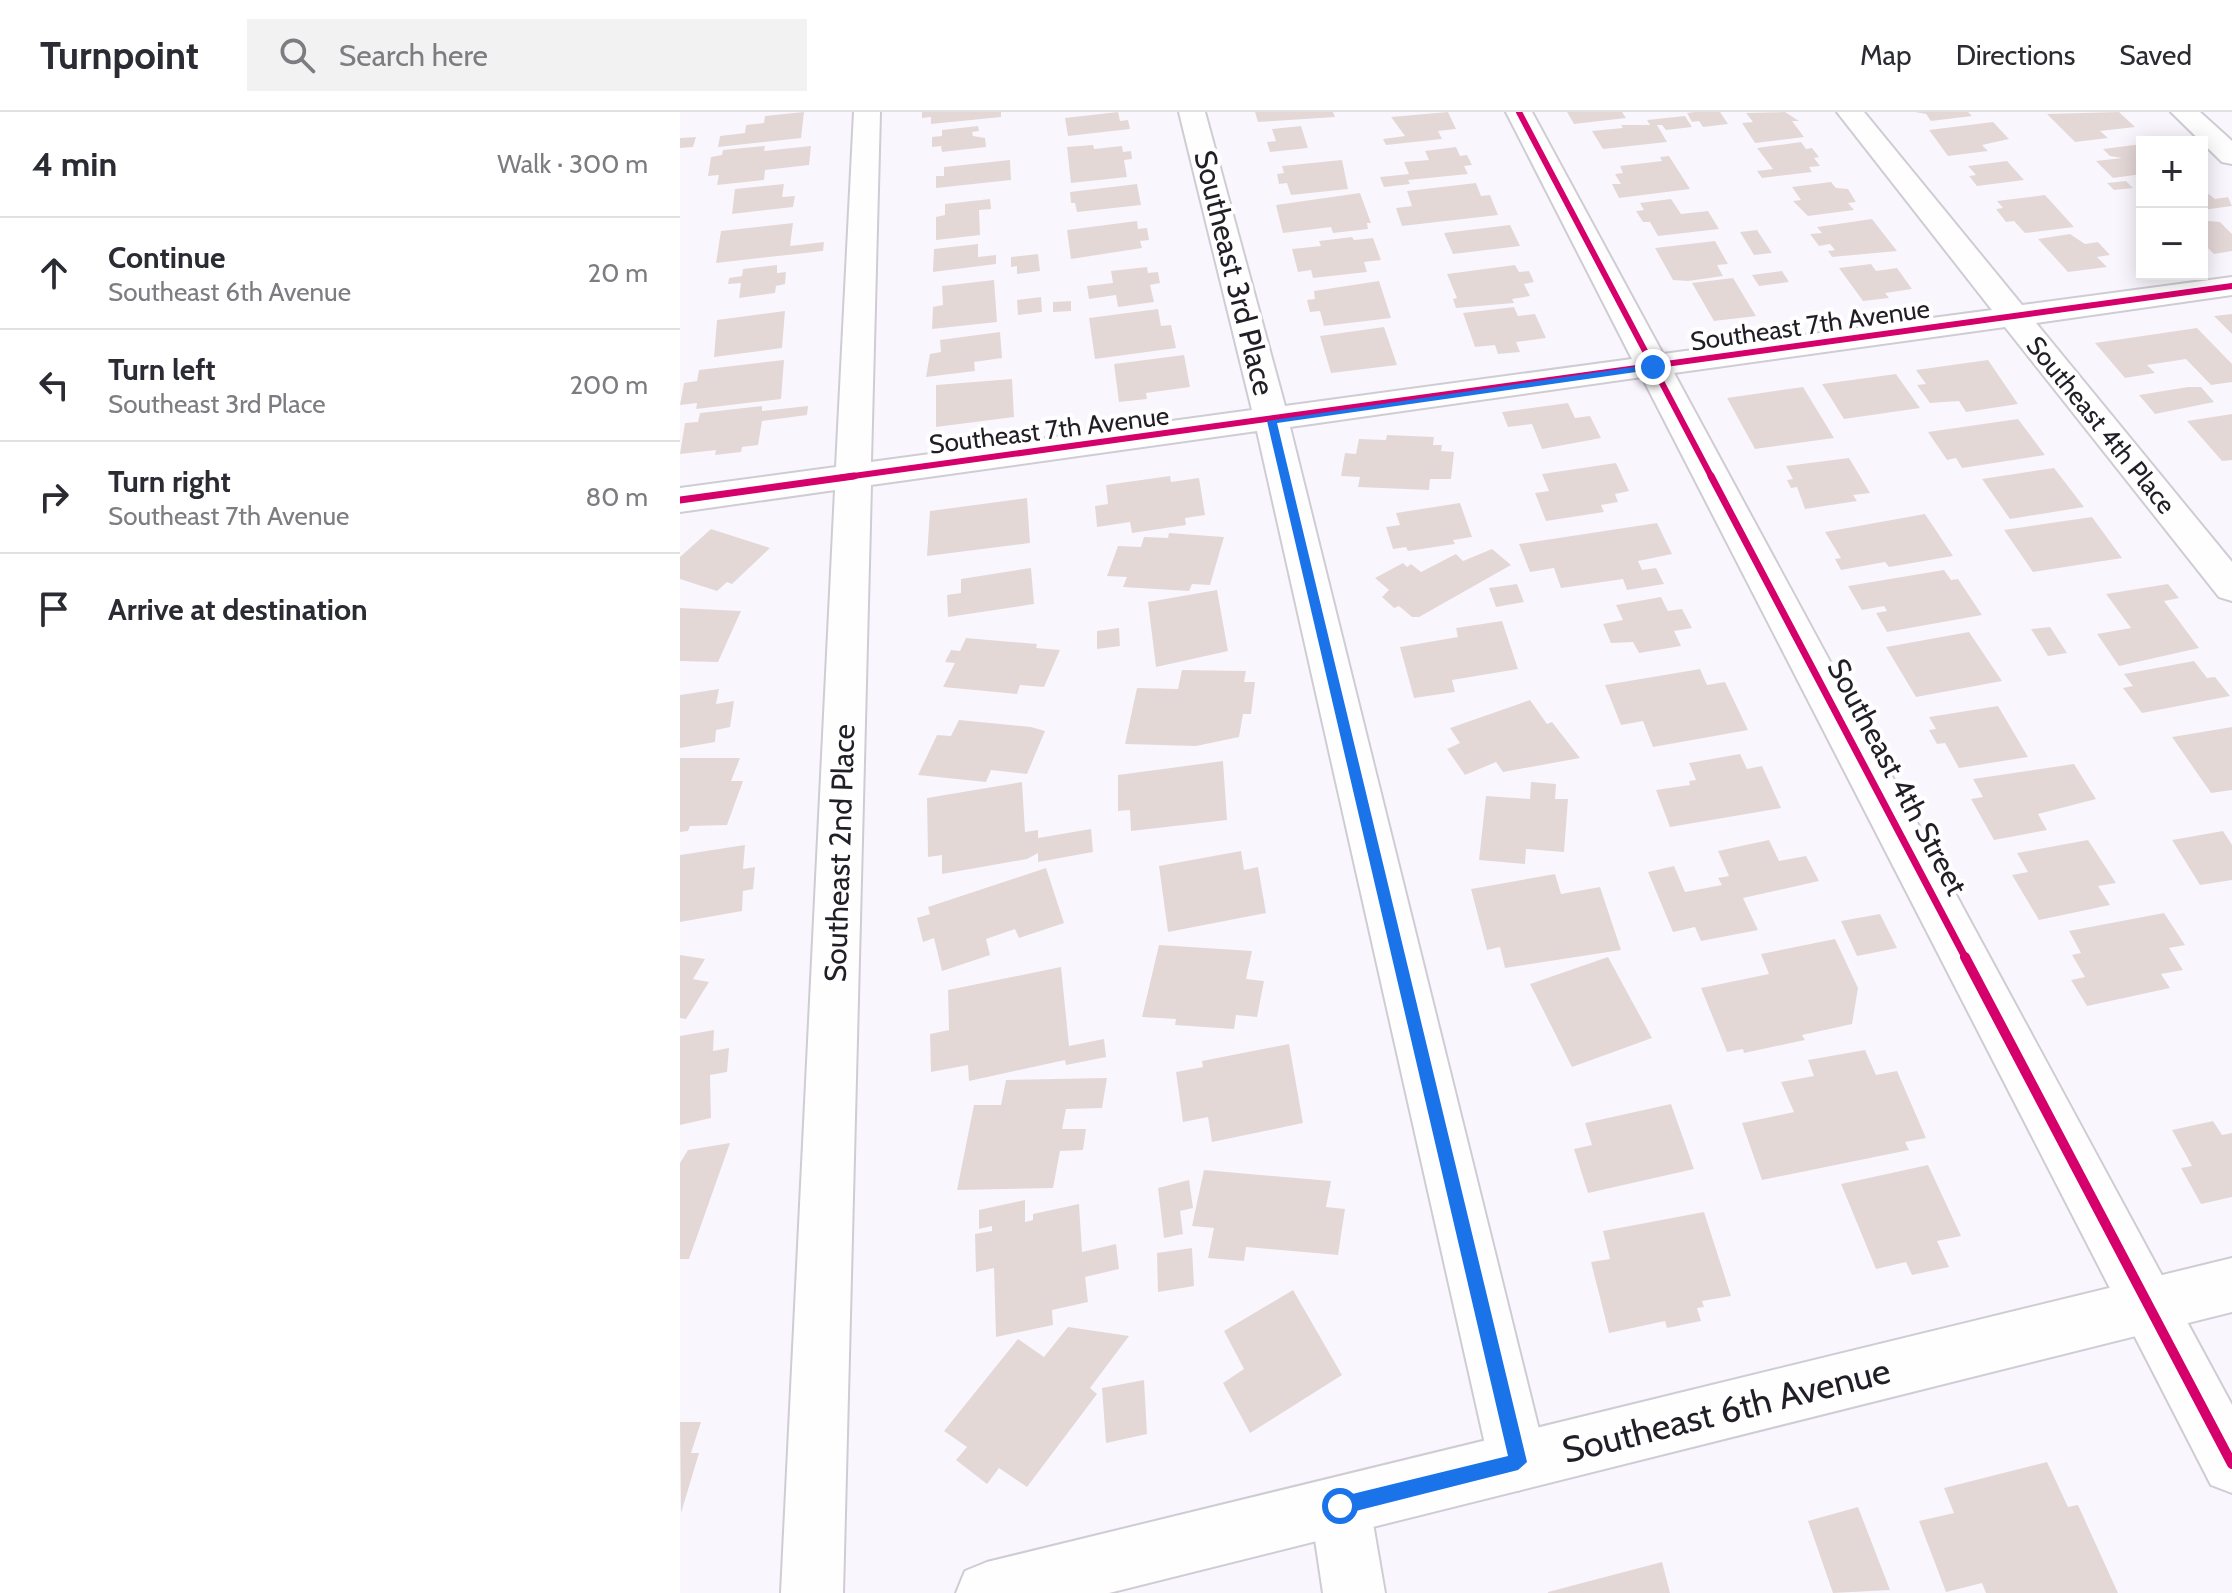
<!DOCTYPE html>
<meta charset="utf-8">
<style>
body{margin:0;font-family:Cabin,sans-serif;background:#f2f2f3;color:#2b2b33}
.controls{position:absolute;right:24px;top:24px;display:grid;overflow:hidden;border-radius:0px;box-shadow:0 4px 20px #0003}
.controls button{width:72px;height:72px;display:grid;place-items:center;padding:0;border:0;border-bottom:2px solid #e1e1e2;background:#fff;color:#2b2b33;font:40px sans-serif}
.stop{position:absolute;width:24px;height:24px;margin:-18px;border:6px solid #1a73e8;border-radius:50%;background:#fff}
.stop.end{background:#1a73e8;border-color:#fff;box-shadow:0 2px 8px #0008}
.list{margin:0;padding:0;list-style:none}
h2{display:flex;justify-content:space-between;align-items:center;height:104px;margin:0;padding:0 32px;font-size:34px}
h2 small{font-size:26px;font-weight:400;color:#7c7c81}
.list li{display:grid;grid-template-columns:52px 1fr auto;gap:24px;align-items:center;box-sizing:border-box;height:112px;padding:0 32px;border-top:2px solid #e1e1e2}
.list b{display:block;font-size:30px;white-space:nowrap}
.list p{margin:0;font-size:26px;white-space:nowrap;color:#7c7c81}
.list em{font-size:26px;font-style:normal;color:#7c7c81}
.icon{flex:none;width:44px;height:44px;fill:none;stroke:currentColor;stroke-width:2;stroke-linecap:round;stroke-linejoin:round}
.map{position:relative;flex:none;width:1552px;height:1481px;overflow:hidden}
header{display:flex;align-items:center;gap:48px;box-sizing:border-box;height:112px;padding:0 40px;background:#fff;border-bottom:2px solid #e1e1e2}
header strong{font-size:38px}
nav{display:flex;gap:44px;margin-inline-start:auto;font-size:28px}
.search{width:560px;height:72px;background:#f2f2f3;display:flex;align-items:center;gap:20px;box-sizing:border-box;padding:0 28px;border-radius:0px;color:#7c7c81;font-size:30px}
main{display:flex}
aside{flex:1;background:#fff}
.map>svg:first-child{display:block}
.building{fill:#e4d8d7}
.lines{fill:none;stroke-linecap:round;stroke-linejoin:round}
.minor-casing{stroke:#cfccd3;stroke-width:4}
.tertiary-casing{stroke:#cfccd3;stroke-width:4}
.minor{fill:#fefeff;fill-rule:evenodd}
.tertiary{fill:#fefeff;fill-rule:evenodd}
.cycleway-far2-casing{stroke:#fff;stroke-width:9}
.cycleway-far1-casing{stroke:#fff;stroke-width:12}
.cycleway-casing{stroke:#fff;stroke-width:15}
.cycleway-far2{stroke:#d6006c;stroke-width:6}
.cycleway-far1{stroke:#d6006c;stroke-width:7}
.cycleway{stroke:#d6006c;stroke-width:10}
.route{fill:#1a73e8}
.labels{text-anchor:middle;stroke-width:8;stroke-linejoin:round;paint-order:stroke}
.far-street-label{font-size:26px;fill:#211e27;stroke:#fff}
.street-label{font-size:30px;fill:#211e27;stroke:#fff}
.near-street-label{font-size:36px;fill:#211e27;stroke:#fff}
</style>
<header>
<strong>Turnpoint</strong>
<div class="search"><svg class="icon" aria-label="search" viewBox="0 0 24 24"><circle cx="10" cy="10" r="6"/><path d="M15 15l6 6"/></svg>Search here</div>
<nav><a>Map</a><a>Directions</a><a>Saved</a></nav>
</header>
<main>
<aside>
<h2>4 min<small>Walk · 300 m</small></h2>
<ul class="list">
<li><svg class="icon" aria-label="ahead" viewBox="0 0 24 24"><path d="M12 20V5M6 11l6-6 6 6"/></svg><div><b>Continue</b><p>Southeast 6th Avenue</p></div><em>20 m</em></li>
<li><svg class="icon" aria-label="left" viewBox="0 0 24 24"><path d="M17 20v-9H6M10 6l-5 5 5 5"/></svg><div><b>Turn left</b><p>Southeast 3rd Place</p></div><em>200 m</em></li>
<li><svg class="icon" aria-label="right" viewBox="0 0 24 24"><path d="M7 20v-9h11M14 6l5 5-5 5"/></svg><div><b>Turn right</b><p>Southeast 7th Avenue</p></div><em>80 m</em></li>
<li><svg class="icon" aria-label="arrive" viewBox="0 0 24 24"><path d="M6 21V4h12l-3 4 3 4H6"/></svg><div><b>Arrive at destination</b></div></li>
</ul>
</aside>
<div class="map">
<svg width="1552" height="1481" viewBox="0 0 1552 1481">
<rect width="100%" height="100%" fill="#f9f7fd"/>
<path class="building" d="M124 0 121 26 38 35 40 24 65 21 66 13 84 11 85 4Z
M242 0H321V5L251 12V5L242 6Z
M438 0 440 9 448 8 450 17 388 24 385 6Z
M575 0H653L655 5 578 10Z
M768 0 776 17 758 19 762 27 706 33 703 27 725 24 711 5Z
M887 0H942L946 6 894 12Z
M1015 0H1040L1048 12 1023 15 1019 9 1012 10 1007 1Z
M1105 0 1119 9H1112L1124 25 1075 31 1062 11 1073 10 1066 1Z
M1235 0H1288L1292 4 1251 9 1246 2Z
M1439 0 1455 15 1420 19 1428 26 1395 30 1367 2Z
M1005 4 1012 15 986 18 982 13H977L987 30 923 37 912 19 943 16 941 13H970L967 8Z
M1313 10 1329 27 1302 33 1308 39 1268 44 1249 18Z
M298 14 299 19 292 20 293 24 305 26 306 35 262 40 261 34 252 35V25L262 24V18Z
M621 14 628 36 590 40 587 30 596 29 592 17Z
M16 25 13 35 0 36V26Z
M1121 30 1126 37 1132 36 1139 45 1134 46 1140 54 1129 55 1132 60 1082 66 1077 59 1093 57 1077 36Z
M1462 32V62L1433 66 1416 49 1442 46 1430 44 1423 37Z
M413 33 414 37 442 34 443 40 451 39 452 47 444 48 447 65 391 71 387 35Z
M85 34 84 39 131 34 129 53 85 58 84 68 37 73 39 63 28 64 31 45 42 43 43 38Z
M776 35 780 44 787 43 792 53 784 54 788 62 728 68 730 72 704 75 700 65 729 62 724 50 749 48 745 39Z
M989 44 1010 77 939 86 932 72H941L935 62 943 61 940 54 982 49 980 45Z
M330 48 331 68 256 76V64H264V55Z
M662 48 668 77 611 83 607 71 599 72 597 62 604 61 602 54Z
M1327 49 1344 68 1297 74 1289 64 1296 63 1288 54Z
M1446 69 1453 76 1434 78 1427 71Z
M1151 70 1156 76 1168 77 1176 90 1168 91 1174 98 1128 104 1113 89 1121 88 1112 75Z
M796 71 801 84 810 83 818 103 722 114 716 96 732 94 727 79Z
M104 72 102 85 115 84 113 95 52 102 55 77Z
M457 72 461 93 397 100 395 91H391L390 80Z
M1522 77 1535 87 1548 85 1552 94 1522 98Z
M680 81 691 111H687L688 117 653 121 651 115 603 121 596 93Z
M1365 83 1394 115 1345 121 1334 109 1326 110 1316 97 1323 96 1317 89Z
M310 87 311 97 299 98 300 123 256 128V105L265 103V92Z
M991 87 1001 102 1028 99 1039 117 978 124 970 110H963L956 99 964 98 960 91Z
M1192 107 1217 139 1152 145 1148 139 1155 138 1150 132 1139 134 1130 122 1142 121 1137 115Z
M457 109 458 117 467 116 469 128 460 129 462 136 391 147 387 118Z
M1528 109 1540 110 1552 122V139L1534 142 1528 136 1522 137V110Z
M113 111 110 134 144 130 143 139 36 151 41 119Z
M830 113 840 134 773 142 764 121Z
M1077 118 1092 141 1074 143 1060 120Z
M1390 122 1405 132 1418 130 1430 143 1417 145 1427 155 1388 160 1358 127Z
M672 125 674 128 693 126 701 148 684 150 687 160 633 166 631 158 618 160 612 137 641 134 639 129Z
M1035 129 1048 152 1037 153 1043 164 1008 169 993 168 975 136Z
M298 132V145L316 143V152L253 160 254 137Z
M358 142 360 159 337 162V154L331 155V145Z
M1191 152 1196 159 1217 156 1232 177 1205 181 1209 186 1183 189 1159 156Z
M97 153V161L106 160 105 172 96 174 95 181 59 186 61 171 48 172 49 166 62 164 63 157Z
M835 153 839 160 849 159 854 170 844 172 850 184 832 187 834 191 776 196 773 187 777 186 767 162Z
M467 155 468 161 478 160 480 171 470 173 474 190 438 195 436 183 409 187 407 174 433 171 431 159Z
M1102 159 1109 170 1079 174 1072 163Z
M1053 166 1076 204 1034 209 1012 171Z
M314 168 317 210 252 217 253 195 263 193 262 174Z
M699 169 711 206 644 214 640 199 630 200 627 188 635 187 634 179Z
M361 185 362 200 338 203 337 188Z
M391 189V199L373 200V190Z
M834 195 838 204 855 202 866 226 836 230 840 240 818 242 815 233 795 235 783 201Z
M478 197 481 214 491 213 496 236 415 247 409 206Z
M105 199 102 236 34 245 37 208Z
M1552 202V222L1534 204Z
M704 215 717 253 651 261 640 224Z
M1517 216 1552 252V270L1531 273 1506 247 1467 253 1475 261 1445 266 1415 231Z
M320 220 322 246 294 250 295 259 246 265 250 242 261 240 260 228Z
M504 243 510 275 466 281 467 287 439 290 434 252Z
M104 248 101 287 16 297 17 291 0 293 4 271 17 269 19 258Z
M1308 248 1338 292 1286 300 1279 289 1250 291 1237 273 1246 272 1236 258Z
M1216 262 1240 296 1164 307 1142 272Z
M332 267 334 305 256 315V273Z
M1123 275 1154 326 1075 337 1047 286Z
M1508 275H1521L1534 290 1475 302 1459 283Z
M888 291 895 306 910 304 921 326 862 337 852 312 828 315 822 300Z
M82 294V299L128 294 127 303 82 309 78 333 62 335 61 340 35 343 36 338 0 342 5 311 18 310 20 301Z
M1552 302V348L1542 349 1507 309Z
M1338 307 1365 343 1282 356 1276 346 1267 348 1248 320Z
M707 323 754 325 753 333H762L761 339 774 340 771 367H750L749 378 678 375 680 365 661 364 665 341 676 342 679 327 706 328Z
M1169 346 1190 381 1173 383 1177 389 1125 397 1117 375 1111 376 1107 368 1113 367 1106 354Z
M936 351 949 379 935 382 938 390 921 393 924 400 866 409 855 381 869 379 862 362Z
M1374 356 1404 395 1330 407 1302 367Z
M490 364 491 370 519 366 525 403 505 406 506 413 452 421 450 410 417 415 415 394 428 392 426 373Z
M347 386 350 431 247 444 250 399Z
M780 391 792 425 773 428 775 432 728 439 726 435 713 437 706 415 720 413 716 401Z
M1245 402 1273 444 1209 455 1205 450 1161 458 1155 447 1161 446 1145 420Z
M1412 405 1442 446 1353 460 1324 418Z
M977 411 992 442 958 449 962 458 976 456 984 472 947 478 943 467 881 476 874 456 850 460 839 432Z
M31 417 90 436 52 472 47 470 37 479 0 467V445Z
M489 421 544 425 530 473 512 472 509 479 443 475 447 465 427 464 438 434 461 435 464 425 488 426Z
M812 437 831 453 739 505H732L719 494 714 496 702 485 709 478 695 466 723 451 727 455 731 452 741 460 776 442 783 449Z
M351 456 354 492 268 505 267 483 281 481V467Z
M1264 458 1271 468 1278 467 1302 503 1207 520 1196 501 1207 499 1204 494 1182 498 1168 474Z
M837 472 844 490 816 495 809 476Z
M1488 472 1499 486 1484 489 1519 536 1439 554 1417 522 1451 516 1426 482Z
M537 478 548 539 476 555 468 490Z
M981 485 988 499 1002 497 1012 516 994 519 1001 534 959 541 953 530 931 531 923 512 943 508 936 493Z
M0 496 61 499 38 550 0 549Z
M822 509 838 557 772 568 775 580 734 586 720 535 778 525 776 516Z
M1370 515 1387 541 1368 544 1351 517Z
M439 516 440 534 417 537V519Z
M1289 520 1322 569 1236 585 1206 535Z
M286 526 357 532 356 536 380 538 364 575 340 573 337 582 263 575 275 551 265 550 271 538 280 539Z
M1514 549 1527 566 1535 565 1550 584 1462 601 1443 576 1453 574 1444 562Z
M1020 557 1027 573 1045 570 1068 618 973 635 963 609 941 613 925 573Z
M502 558 566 559 564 570H575L571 602H563L559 625 516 634 445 632 457 576 498 577Z
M39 577 36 592 54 589 50 615 36 618 35 630 0 636V583Z
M850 588 867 612 872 610 900 646 823 660 816 650 785 663 767 637 780 631 770 616Z
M1318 594 1348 645 1279 656 1265 631 1257 632 1249 618 1256 617 1249 605Z
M279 608 351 615 365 619 347 662 311 658 306 670 238 663 257 623 271 624Z
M1552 615V678L1531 681 1492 625Z
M1060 642 1067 657 1082 654 1101 696 990 715 976 678 1010 673 1009 669 1016 668 1009 651Z
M0 646H60L51 669H63L47 713 10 714 8 719 0 720Z
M543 649 547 708 451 719 450 698 438 699V663Z
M1394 652 1416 687 1358 702 1367 718 1314 728 1291 687 1303 685 1293 667Z
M342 670 345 720 358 718V726L411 717 413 740 358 750V741L347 747 262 762V743L248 745 247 686Z
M851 670 876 672 875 687H888L884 740 846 737 845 752 799 748 806 684 850 687Z
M1543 719 1552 733V768L1520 773 1492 728Z
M1089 728 1099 749 1126 744 1139 769 1063 786 1078 818 1021 829 1015 815 993 820 968 760 994 754 1005 780 1042 773 1038 766 1049 764 1038 739Z
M1408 728 1436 771 1418 774 1430 793 1359 808 1332 763 1348 760 1337 741Z
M65 733 63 757 75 755 73 777 63 779 62 799 0 810V743Z
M561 739 564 758 578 755 586 801 488 820 479 754Z
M366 756 384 811 339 826 335 817 306 827 310 843 262 859 254 826 243 830 237 806 250 802 248 795Z
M875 762 881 782 920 775 941 838 825 856 820 835 807 838 791 777Z
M1484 801 1505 833 1489 836 1503 858 1481 862 1490 876 1407 894 1391 868 1405 865 1392 843 1401 841 1389 819Z
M1200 802 1217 836 1177 844 1161 809Z
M1155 827 1178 876 1172 912 1122 923 1125 928 1064 941 1063 937 1047 940 1021 876 1089 862 1081 842Z
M479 833 572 839 566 867 584 869 577 905 556 903 554 917 495 913 496 907 462 905Z
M0 843 25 847 13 867 29 870 6 907 0 906Z
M928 845 972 926 892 955 850 872Z
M381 855 389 934 424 927 426 945 386 953 385 948 289 969 288 953 251 960 250 922 269 918 268 878Z
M34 918 33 939 49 936 47 960 30 963 31 1006 0 1013V924Z
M609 932 623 1011 532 1030 528 1005 503 1010 496 960 523 955 522 949Z
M1185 938 1196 963 1217 959 1246 1026 1225 1030 1229 1038 1082 1068 1062 1011 1114 1000 1101 970 1134 964 1128 948Z
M427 966 422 996 386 997 382 1017H406L403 1038 380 1039 373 1076 277 1078 294 993H321L326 968Z
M991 992 1014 1057 908 1081 894 1037 912 1033 905 1011Z
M1533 1009 1542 1023 1552 1021V1085L1521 1092 1501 1056 1512 1054 1492 1018Z
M50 1031 9 1147H0V1051L8 1038Z
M1248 1053 1281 1124 1257 1129 1269 1155 1232 1163 1226 1150 1196 1157 1161 1072Z
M524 1058 651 1069 646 1095 665 1097 658 1143 566 1135 564 1149 528 1146 534 1116 512 1114Z
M509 1068 513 1096 500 1099 503 1122 484 1126 478 1076Z
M345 1088V1110L353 1108V1102L399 1092 402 1140 436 1132 439 1157 405 1165 408 1190 372 1198 373 1213 316 1225 314 1156 296 1160 295 1122 312 1119V1114L299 1117V1098Z
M1024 1100 1051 1184 1022 1189 1024 1195 1017 1196 1021 1209 987 1216 985 1209 929 1221 911 1150 930 1147 923 1119Z
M512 1136 514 1174 478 1180 477 1141Z
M613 1178 662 1263 570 1321 543 1271 564 1257 544 1219Z
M388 1215 449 1224 410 1276 417 1282 347 1375 319 1356 307 1372 276 1348 287 1335 264 1319 338 1227 364 1245Z
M464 1268 467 1322 426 1331 422 1276Z
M0 1310H21L11 1341H19L1 1401Z
M1367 1350 1388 1395 1398 1393 1438 1481H1306L1302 1471 1266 1480 1239 1409 1274 1401 1264 1376Z
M1178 1395 1210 1478 1153 1481 1128 1409Z
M982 1450 990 1481H868V1480Z"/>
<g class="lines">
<defs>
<path id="minor" d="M174 0H200L191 350 572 298 499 0H525L605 294 952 247 826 0H852L983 242 1312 198 1157 0H1184L1342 193 1552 165V183L1356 211 1552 450V489L1539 485 1325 215 994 261 1552 1293V1381L1531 1373 962 265 610 315 867 1350 859 1371 838 1379 817 1371 809 1350 577 319 191 373 163 1481H101L155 378 0 400V376L156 355Z
M1491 0H1520L1552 29V52L1542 50Z
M660 1364 681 1373 690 1394 705 1481H643L630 1394 639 1373Z"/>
<path id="tertiary" d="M1552 1146V1200L429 1481H276L285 1459 307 1450Z"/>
</defs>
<use href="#minor" class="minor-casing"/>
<use href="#tertiary" class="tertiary-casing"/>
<use href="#minor" class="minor"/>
<use href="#tertiary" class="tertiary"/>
<defs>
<path id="cycleway-far2" d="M839 0 1032 366
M159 366 1552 174"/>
<path id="cycleway-far1" d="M1031 364 1286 847
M0 388 174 364"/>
<path id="cycleway" d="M1285 845 1552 1352"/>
</defs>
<use href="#cycleway-far2" class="cycleway-far2-casing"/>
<use href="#cycleway-far1" class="cycleway-far1-casing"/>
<use href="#cycleway" class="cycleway-casing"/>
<use href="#cycleway-far2" class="cycleway-far2"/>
<use href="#cycleway-far1" class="cycleway-far1"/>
<use href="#cycleway" class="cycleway"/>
</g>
<path class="route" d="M973 252 977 257 597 311 847 1350 838 1358 660 1403 651 1394 660 1385 828 1344 587 309Z"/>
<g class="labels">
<g class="far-street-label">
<text transform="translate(1130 213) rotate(-8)" y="9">Southeast 7th Avenue</text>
<text transform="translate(1421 313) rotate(51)" y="9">Southeast 4th Place</text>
<text transform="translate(369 318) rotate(-7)" y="9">Southeast 7th Avenue</text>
</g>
<g class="street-label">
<text transform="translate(554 161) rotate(76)" y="10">Southeast 3rd Place</text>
<text transform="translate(1217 665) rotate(62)" y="10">Southeast 4th Street</text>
<text transform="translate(160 741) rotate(-88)" y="10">Southeast 2nd Place</text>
</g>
<g class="near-street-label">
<text transform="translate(1046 1298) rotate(-14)" y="13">Southeast 6th Avenue</text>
</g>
</g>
</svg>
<div class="controls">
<button>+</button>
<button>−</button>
</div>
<div class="stop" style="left:660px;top:1394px"></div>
<div class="stop end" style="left:973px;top:255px"></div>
</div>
</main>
